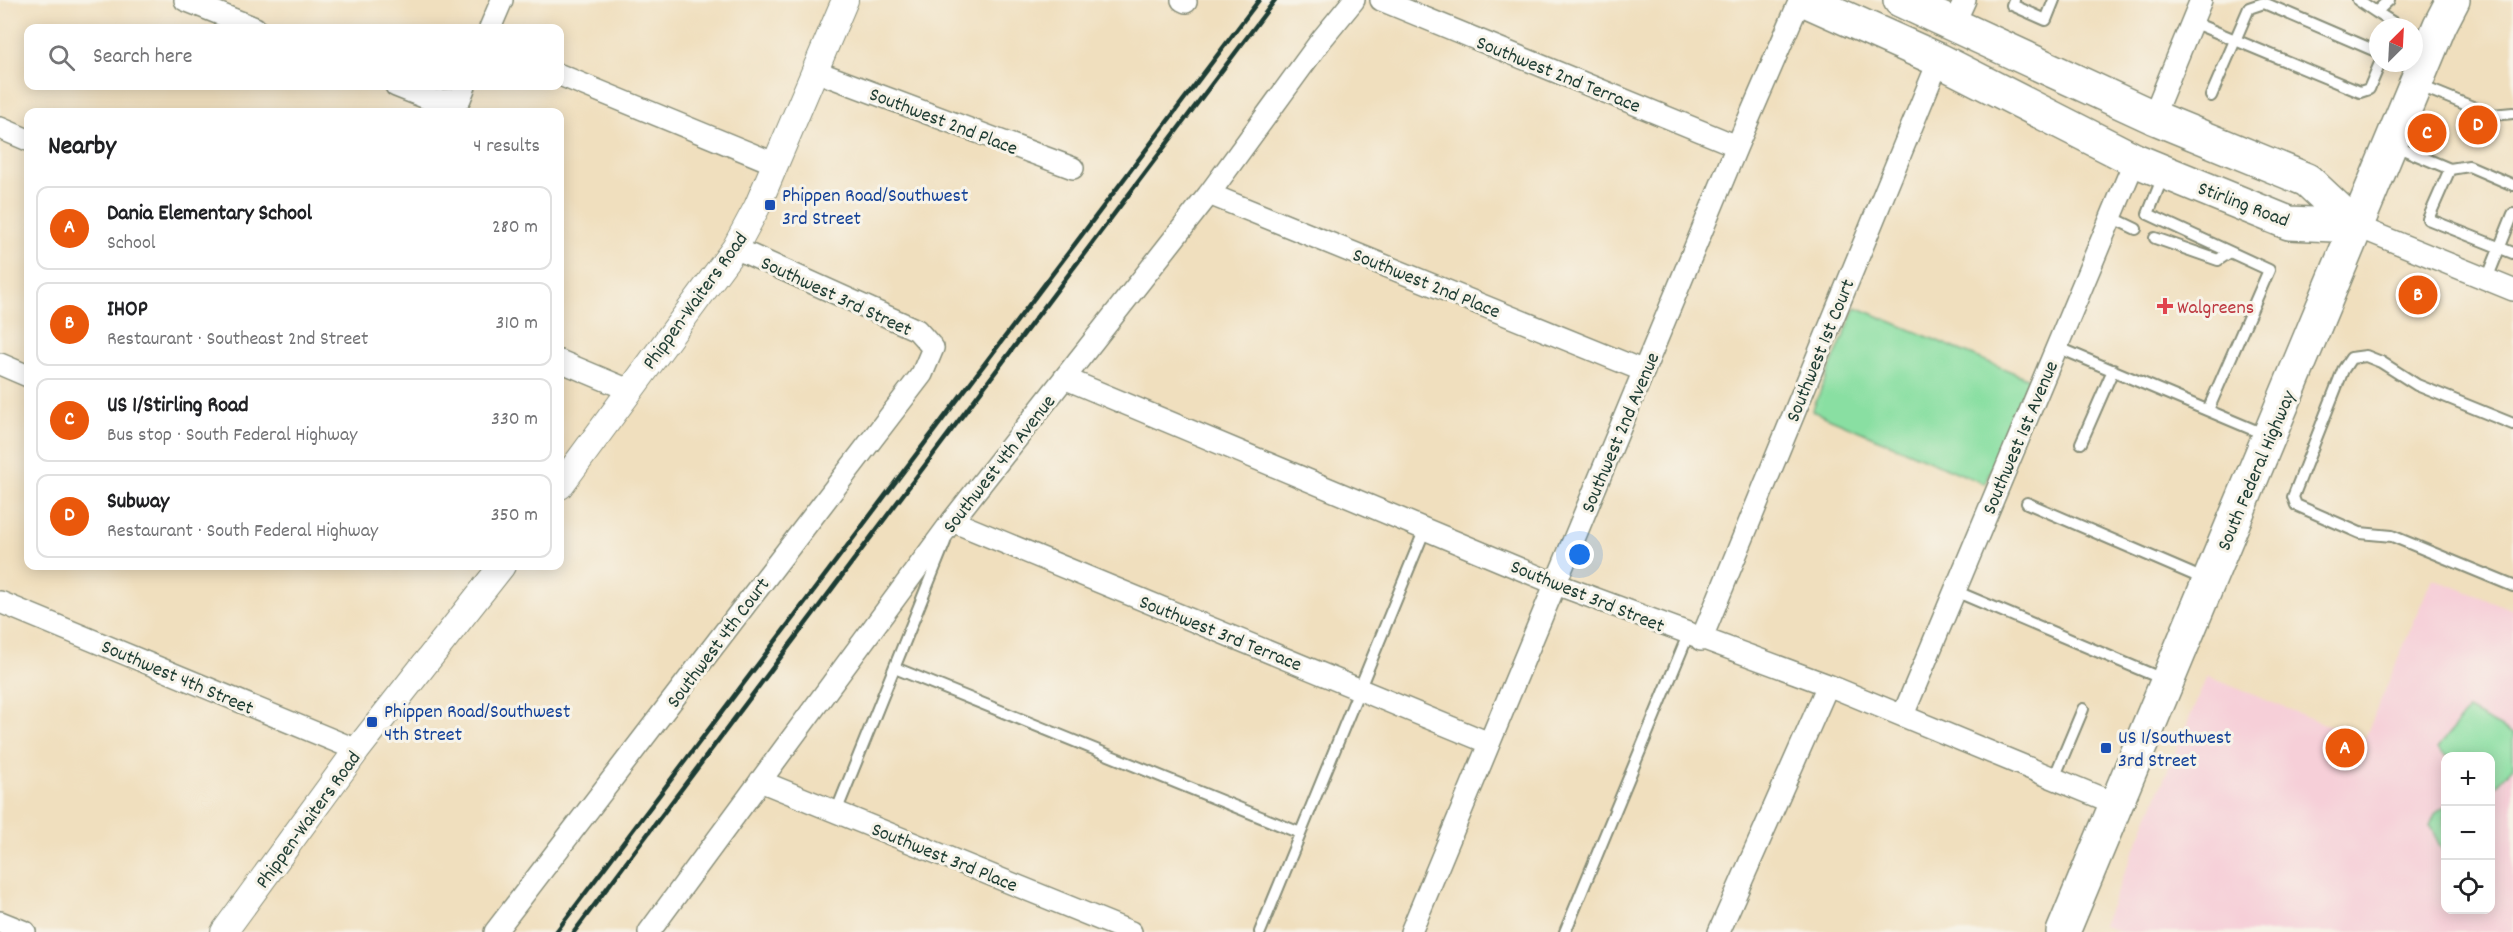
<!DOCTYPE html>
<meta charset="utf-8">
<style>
body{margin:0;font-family:Dekko,sans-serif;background:#f2f2f2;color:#202124}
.controls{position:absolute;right:18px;bottom:18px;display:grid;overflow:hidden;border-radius:12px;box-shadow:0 3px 15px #0003}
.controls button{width:54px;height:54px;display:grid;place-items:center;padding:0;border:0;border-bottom:2px solid #e0e0e0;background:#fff;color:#202124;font:30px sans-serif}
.compass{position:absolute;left:2369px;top:18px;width:54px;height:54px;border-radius:50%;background:#fff;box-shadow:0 3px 15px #0003;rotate:24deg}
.you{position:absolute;left:1580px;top:555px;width:21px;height:21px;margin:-15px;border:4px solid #fff;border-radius:50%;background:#1a73e8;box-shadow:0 0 0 9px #1a73e833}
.badge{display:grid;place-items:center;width:39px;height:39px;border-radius:50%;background:#ea580c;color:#fff;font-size:20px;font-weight:700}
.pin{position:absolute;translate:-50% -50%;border:3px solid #fff;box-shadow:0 2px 6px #0006}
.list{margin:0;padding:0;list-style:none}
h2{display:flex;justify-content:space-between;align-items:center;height:78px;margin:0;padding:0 24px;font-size:26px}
h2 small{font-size:20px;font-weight:400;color:#757577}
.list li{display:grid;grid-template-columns:39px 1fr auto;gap:18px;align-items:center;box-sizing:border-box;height:84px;margin:0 12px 12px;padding:0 12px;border:2px solid #e0e0e0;border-radius:12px}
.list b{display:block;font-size:22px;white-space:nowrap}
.list p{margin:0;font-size:20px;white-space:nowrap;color:#757577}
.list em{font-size:20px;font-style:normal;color:#757577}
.icon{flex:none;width:33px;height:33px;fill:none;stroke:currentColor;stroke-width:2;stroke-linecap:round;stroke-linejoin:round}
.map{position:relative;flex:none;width:2513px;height:932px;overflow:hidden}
.search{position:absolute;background:#fff;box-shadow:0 3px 15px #0003;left:24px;top:24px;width:540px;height:66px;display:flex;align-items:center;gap:15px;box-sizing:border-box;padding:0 21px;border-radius:12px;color:#757577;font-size:22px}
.panel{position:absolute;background:#fff;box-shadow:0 3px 15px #0003;left:24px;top:108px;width:540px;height:462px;border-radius:12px}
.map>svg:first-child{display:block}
.built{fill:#f6cfd8;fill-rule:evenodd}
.green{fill:#89dfa2;stroke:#548e6b;stroke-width:1.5}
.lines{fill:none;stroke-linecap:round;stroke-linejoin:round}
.service-casing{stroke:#888e79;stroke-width:14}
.minor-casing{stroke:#888e79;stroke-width:24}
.tertiary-casing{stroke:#888e79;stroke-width:28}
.primary-casing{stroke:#888e79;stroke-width:36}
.service{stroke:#fff;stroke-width:10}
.minor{stroke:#fff;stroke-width:21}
.tertiary{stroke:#fff;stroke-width:26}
.primary{stroke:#fff;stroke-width:33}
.rail{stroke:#1f3d34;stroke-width:4.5}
.transit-dot{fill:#1a4fb4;stroke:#f7f3e8;stroke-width:2}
.health-dot{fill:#e0444e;stroke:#f7f3e8;stroke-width:2}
.labels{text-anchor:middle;stroke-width:6;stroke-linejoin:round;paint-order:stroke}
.street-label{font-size:20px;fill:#1f3d34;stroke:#f7f3e8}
.transit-label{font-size:20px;fill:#164399;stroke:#f7f3e8;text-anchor:start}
.health-label{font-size:20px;fill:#be3a42;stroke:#f7f3e8;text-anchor:start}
</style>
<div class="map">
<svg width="2513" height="932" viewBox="0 0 2513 932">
<rect width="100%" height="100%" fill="#f7f3e8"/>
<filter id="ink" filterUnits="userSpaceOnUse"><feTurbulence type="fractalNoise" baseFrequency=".0167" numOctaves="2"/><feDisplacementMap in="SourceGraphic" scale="12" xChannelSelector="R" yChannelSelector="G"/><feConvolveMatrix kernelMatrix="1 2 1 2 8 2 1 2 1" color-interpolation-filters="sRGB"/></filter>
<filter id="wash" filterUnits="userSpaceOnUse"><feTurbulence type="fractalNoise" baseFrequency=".008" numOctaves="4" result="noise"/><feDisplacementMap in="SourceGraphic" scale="24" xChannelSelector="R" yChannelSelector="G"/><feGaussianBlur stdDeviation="1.35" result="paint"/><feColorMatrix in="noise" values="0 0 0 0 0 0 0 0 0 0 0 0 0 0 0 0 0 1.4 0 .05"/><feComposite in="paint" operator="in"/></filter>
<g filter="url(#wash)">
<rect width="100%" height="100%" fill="#f0dfbe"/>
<path class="built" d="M2432 578 2513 610V932H2119L2103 925 2207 676 2364 740ZM2446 756H2490V910H2446Z"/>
<path class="green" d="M1856 307 2029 379 1985 484 1812 411Z
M2468 710 2513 734V767L2491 791 2490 756H2446L2437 749Z
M2445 806V856L2430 826 2435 814Z"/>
</g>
<g filter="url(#ink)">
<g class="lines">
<defs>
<path id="service" d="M2014 0 2012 5 2046 20 2054 0
M2358 0 2376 12 2389 0
M2376 12 2400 27
M2192 22 2360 92 2369 89 2380 63
M2418 85 2492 115 2513 113
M2211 96 2249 8 2264 3 2378 52
M2393 145 2450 169 2469 166 2513 185
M2450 169 2428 219 2513 253
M2164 174 2148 214 2269 270 2208 410
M2111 217 2136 229
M2155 238 2218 260 2230 252
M2487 279 2513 214
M2057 347 2266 435
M2513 424 2417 385 2381 362 2366 356 2351 358 2343 370 2293 497 2296 505 2360 533 2392 536 2513 586
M2081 443 2113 370
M2027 503 2206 580
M1955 591 2165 680
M895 668 1300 833
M2054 778 2083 709
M836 812 945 542
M1260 932 1425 529
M1565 932 1688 635"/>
<path id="minor" d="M185 0 255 28
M1182 0 1186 2
M1381 0 1737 146
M1954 24 1965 0
M490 28 502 0
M815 71 1073 168
M560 75 776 164
M396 86 434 101 460 99 465 86
M2153 117 2201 0
M0 128 28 140
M1209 194 1644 371
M2356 226 2513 290
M560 361 629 390
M0 364 28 376
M1064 378 1556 584 1828 685 2116 804
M952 521 1489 743
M0 602 357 750
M1701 640 1939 60
M1903 715 2135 160
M760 781 1131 932
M0 922 25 932
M495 932 922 374 933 348 917 330 735 248
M649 932 952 521 1209 194 1322 39 1354 0
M1411 932 1737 146 1800 0
M1719 932 1828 685"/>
<path id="tertiary" d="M560 486 735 248 757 207 845 0
M224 932 357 750 502 566"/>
<path id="primary" d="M1805 0 1939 60 2135 160 2289 223 2356 226
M1900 0 2153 117 2307 180 2356 226
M2063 932 2440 25 2453 0"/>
</defs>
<use href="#service" class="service-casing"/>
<use href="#minor" class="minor-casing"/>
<use href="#tertiary" class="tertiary-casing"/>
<use href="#primary" class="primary-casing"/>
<use href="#service" class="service"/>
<use href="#minor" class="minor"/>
<use href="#tertiary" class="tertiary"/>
<use href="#primary" class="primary"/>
<path class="rail" d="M556 932 1259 0
M574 932 1275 0"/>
</g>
</g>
<g class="transit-dot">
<rect x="764" y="199" width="12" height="12" rx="3"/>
<rect x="366" y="716" width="12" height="12" rx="3"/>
<rect x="2100" y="742" width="12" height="12" rx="3"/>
</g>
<path class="health-dot" d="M2162 297h6v6h6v6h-6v6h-6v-6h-6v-6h6z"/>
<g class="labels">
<g class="street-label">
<text transform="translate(1559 73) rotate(22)" y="7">Southwest 2nd Terrace</text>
<text transform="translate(944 120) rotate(21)" y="7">Southwest 2nd Place</text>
<text transform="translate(2244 203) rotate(21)" y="7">Stirling Road</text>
<text transform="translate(1427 282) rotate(22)" y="7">Southwest 2nd Place</text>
<text transform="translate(837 295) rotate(25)" y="7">Southwest 3rd Street</text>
<text transform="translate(694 300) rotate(-54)" y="7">Phippen-Waiters Road</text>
<text transform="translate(1819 350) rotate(-68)" y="7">Southwest 1st Court</text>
<text transform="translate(1619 432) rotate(-67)" y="7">Southwest 2nd Avenue</text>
<text transform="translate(2019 437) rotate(-67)" y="7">Southwest 1st Avenue</text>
<text transform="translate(998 463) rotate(-52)" y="7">Southwest 4th Avenue</text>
<text transform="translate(2255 470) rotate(-67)" y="7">South Federal Highway</text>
<text transform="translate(1588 595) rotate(22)" y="7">Southwest 3rd Street</text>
<text transform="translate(1221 632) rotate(22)" y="7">Southwest 3rd Terrace</text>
<text transform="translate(717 642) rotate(-53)" y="7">Southwest 4th Court</text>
<text transform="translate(178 676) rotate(23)" y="7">Southwest 4th Street</text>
<text transform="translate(307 819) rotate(-54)" y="7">Phippen-Waiters Road</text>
<text transform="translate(945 856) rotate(22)" y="7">Southwest 3rd Place</text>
</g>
<g class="transit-label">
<text x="782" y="201">Phippen Road/Southwest<tspan x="782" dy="23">3rd Street</tspan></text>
<text x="384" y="717">Phippen Road/Southwest<tspan x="384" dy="23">4th Street</tspan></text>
<text x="2118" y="743">US 1/Southwest<tspan x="2118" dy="23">3rd Street</tspan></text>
</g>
<g class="health-label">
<text x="2177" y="313">Walgreens</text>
</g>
</g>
</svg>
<div class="controls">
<button>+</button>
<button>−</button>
<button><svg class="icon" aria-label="locate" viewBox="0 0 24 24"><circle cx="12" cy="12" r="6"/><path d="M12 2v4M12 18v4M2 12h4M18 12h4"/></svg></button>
</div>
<svg class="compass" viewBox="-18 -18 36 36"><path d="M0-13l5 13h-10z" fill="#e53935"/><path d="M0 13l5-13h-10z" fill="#757577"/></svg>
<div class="you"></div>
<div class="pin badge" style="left:2345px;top:748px">A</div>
<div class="pin badge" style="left:2418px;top:295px">B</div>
<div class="pin badge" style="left:2427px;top:133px">C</div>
<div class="pin badge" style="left:2478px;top:125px">D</div>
<div class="search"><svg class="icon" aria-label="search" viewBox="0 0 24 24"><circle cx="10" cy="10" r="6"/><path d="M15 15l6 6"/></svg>Search here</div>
<section class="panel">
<h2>Nearby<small>4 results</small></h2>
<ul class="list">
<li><span class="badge">A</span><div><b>Dania Elementary School</b><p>School</p></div><em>280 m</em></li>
<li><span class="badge">B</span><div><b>IHOP</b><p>Restaurant · Southeast 2nd Street</p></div><em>310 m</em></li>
<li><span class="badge">C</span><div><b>US 1/Stirling Road</b><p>Bus stop · South Federal Highway</p></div><em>330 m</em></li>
<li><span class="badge">D</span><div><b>Subway</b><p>Restaurant · South Federal Highway</p></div><em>350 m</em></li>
</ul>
</section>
</div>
